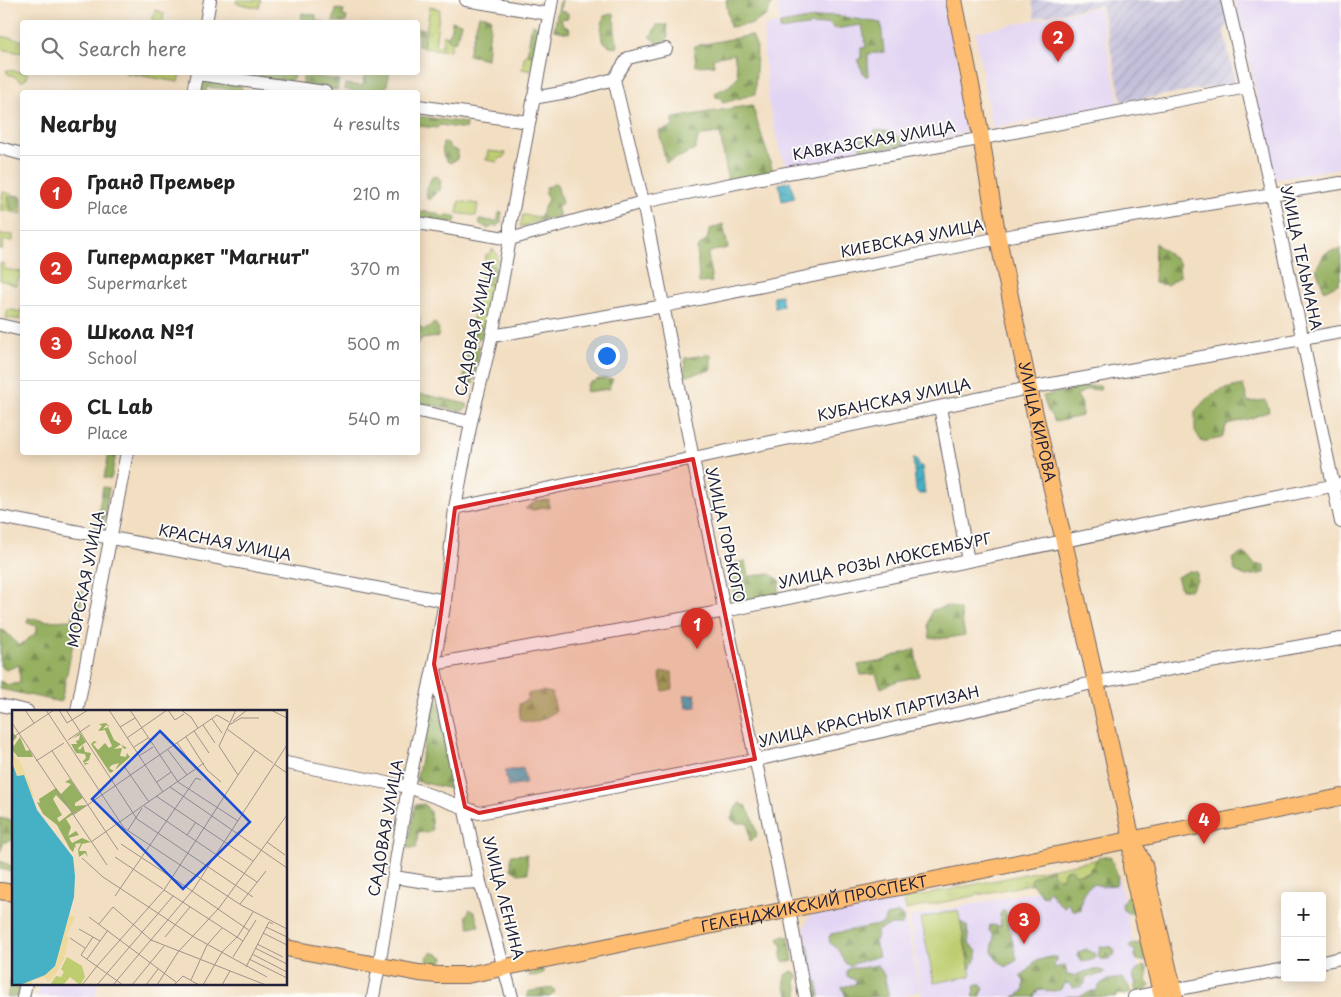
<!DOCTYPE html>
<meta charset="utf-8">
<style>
body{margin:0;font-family:"Playpen Sans",sans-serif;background:#f6f6f6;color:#222}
.controls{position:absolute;right:15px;bottom:15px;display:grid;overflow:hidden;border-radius:5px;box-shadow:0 2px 12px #0003}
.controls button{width:45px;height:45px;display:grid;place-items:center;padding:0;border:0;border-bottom:1px solid #e0e0e0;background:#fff;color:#222;font:25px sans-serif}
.you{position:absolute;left:606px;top:355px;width:18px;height:18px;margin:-12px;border:4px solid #fff;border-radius:50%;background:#1a73e8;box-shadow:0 0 0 8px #1a73e833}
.badge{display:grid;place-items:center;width:32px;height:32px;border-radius:50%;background:#d93025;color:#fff;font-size:16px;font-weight:700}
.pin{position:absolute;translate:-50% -41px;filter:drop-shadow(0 1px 2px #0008)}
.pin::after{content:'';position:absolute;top:26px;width:18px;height:15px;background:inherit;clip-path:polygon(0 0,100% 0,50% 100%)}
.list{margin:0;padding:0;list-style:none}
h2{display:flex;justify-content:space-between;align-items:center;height:65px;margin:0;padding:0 20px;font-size:21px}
h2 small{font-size:16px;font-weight:400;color:#767676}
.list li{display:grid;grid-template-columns:32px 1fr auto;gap:15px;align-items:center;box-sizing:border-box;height:75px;padding:0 20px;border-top:1px solid #e0e0e0}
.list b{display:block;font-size:19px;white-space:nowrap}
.list p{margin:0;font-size:16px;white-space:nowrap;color:#767676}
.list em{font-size:16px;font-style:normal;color:#767676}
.icon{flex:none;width:28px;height:28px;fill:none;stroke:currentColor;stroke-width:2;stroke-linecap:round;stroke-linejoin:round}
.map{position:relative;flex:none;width:1341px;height:997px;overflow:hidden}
.search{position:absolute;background:#fff;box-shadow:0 2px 12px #0003;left:20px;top:20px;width:400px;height:55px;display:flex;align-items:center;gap:12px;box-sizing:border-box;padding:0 18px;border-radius:5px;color:#767676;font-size:19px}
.panel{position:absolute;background:#fff;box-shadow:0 2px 12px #0003;left:20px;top:90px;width:400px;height:365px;border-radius:5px}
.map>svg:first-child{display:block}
.built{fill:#e2d4f3}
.industrial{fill:url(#industrial-furrows)}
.grass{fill:url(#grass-tufts);stroke:#707855}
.forest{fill:url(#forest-firs);stroke:#5c694e}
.garden{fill:#becd6f;stroke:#707855}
.water{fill:url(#water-waves);stroke:#346980}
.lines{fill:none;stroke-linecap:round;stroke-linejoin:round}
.minor-casing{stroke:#6b646a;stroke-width:14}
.major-casing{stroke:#6b646a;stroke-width:18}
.minor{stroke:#fff;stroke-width:12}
.major{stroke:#fdbc70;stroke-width:16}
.marked{fill:#d62828;fill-opacity:0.2;stroke:#d62828;stroke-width:4;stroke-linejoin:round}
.labels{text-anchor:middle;stroke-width:4;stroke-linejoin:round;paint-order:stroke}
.street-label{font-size:15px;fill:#22223b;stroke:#fdfcf7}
.inset-road{fill:none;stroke:#9f938b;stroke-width:1}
.view{fill:#1d4ed8;fill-opacity:0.15;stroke:#1d4ed8;stroke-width:2.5}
.inset-edge{fill:none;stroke:#22223b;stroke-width:2.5}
</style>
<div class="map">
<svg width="1341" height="997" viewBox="0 0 1341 997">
<defs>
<pattern id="industrial-furrows" width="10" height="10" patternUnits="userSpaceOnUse" patternTransform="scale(1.25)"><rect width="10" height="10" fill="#c5c0da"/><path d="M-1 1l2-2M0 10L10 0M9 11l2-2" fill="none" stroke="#a9a5bc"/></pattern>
<pattern id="grass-tufts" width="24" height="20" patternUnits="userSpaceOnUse" patternTransform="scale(1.25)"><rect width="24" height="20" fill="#becd6f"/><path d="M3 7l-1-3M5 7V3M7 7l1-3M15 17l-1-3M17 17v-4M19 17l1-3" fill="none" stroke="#a3b061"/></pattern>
<pattern id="forest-firs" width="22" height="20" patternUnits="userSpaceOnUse" patternTransform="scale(1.25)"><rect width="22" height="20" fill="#96b062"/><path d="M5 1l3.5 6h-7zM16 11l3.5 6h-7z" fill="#7a8f52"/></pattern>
<pattern id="water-waves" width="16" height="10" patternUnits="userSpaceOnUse" patternTransform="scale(1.25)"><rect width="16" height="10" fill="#46b0c4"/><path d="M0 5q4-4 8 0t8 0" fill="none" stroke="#3a8fa0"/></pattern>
</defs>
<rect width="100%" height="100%" fill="#fdfcf7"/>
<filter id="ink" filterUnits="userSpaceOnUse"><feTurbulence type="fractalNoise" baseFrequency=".02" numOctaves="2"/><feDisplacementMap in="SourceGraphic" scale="10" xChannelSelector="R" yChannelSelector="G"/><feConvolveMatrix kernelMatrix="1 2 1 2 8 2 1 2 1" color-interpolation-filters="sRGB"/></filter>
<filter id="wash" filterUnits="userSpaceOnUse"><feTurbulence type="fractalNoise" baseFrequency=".0096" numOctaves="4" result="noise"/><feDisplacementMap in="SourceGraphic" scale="20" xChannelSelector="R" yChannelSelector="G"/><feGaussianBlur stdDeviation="1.12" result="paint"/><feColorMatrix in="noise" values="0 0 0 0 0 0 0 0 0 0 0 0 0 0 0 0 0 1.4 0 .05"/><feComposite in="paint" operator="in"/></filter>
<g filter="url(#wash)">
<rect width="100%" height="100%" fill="#f2dec1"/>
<path class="built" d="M776 0H947L968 123 965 129 960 134 953 137 795 167 789 166 785 162 779 148 769 106 764 56V27L780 23Z
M1235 0H1341V168L1276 179Z
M1099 7 1119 103 992 128 975 32Z
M1118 875 1142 982 1072 997H917L922 996 909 917Z
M901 897 920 991 906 995 907 997H817L804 928 809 917 812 914Z
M39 983H98L96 997H37Z"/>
<path class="industrial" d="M1032 0H1224L1228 21 1224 32 1234 76 1233 81 1230 84 1122 102 1101 5 1035 18Z"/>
<path class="grass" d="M237 0H261L259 8 236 3Z
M430 7 440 9 435 45 442 46 443 35H445L452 43 449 51 423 48Z
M155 10 164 13 163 22H152Z
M0 36 22 40V53L0 49Z
M525 54 534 56 531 71 522 69Z
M22 68V72L27 73 28 76 22 82 14 76 8 74 6 70 21 72Z
M125 73H180L178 82Z
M488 151 506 153 504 157 497 160 498 162 486 160Z
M3 192 22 197V214L0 210Z
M459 201 478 204 476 216 457 213Z
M523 215 541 217 538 221 520 227Z
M0 234 13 235V241L4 240 2 250 0 249Z
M493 249 497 254 498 259 484 327 472 324 486 254 488 255Z
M0 263 4 264V269L22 272V278L19 277 17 286 0 280Z
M22 308 21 320 6 318 8 309 21 312Z
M1109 857 1112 867 906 910 903 899Z"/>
<path class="forest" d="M560 0H562L560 10 568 13V18L561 19 563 25 570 29 569 33 554 30Z
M726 0H773L767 15 752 24 730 27Z
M336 9 344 10 343 16 347 17 346 22H333Z
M302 13 316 15V21L325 22H300Z
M614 13 615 32 618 45 617 48C597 44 600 32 604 16Z
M479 15 491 17 487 59 468 55Z
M832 15 881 23 884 52 868 54V76H865L857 60 861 58V48L866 47 862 25 834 29 828 23 814 26 813 25 780 30V24Z
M452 21 461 23 456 41 452 42 446 36 450 34Z
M532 24 539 27 534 55 527 54Z
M657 25H667L668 38 661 44 656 43 650 37Z
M418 28 424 29 423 47 418 46Z
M752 35 757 47 755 94 723 103 721 98 716 97 715 93 729 86 738 76 734 54 713 58 714 65 696 66 694 46Z
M259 72 275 74 292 73 294 77 289 82 259 78Z
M390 72 386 89 409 92H355L344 89 345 84 363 86 364 73Z
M304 74 339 80 337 90 302 85Z
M205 80 240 85 243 91 207 87 206 92H200L202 83Z
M752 105 773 171 728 181 720 133 702 135 698 139 695 150 666 163 659 131 673 127V118Z
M418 116 466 123V125L465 129 440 125 437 128 418 126Z
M875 130 894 132 896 136 901 137 905 145 863 152 860 150 861 139H873Z
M443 143H448L450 148 458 151 457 159 450 163C442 159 442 151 443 143Z
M437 176 441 180 440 190 431 199H427L426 190 432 177Z
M554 183 557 184 562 203 557 207 560 216 538 221 548 199 545 194 546 187 551 186Z
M21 196 19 210H11L8 197Z
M418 210 419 212C427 211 436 212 443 217L448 215 455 216 456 219 454 223 418 218Z
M502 212 501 222 498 226H493L488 229 479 223 480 219 497 222 499 213Z
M723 224 728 248 713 251 708 254 712 282 699 283 697 248 707 239 710 229Z
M1155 243 1179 262 1180 276 1167 285 1154 283Z
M1341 249V277L1338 284 1324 291 1316 268C1327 253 1320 252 1341 249Z
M488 265H493C497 272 496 279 491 285L486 284C485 277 488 272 488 265Z
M418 316 419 317V326L424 330 435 323 439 329 438 337 421 339 418 344Z
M477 326 483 328 482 337 476 340V344L480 347 471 393 469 395 466 393 468 383 464 377 467 353 464 343 468 341 472 327Z
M711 354V370L685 376V358Z
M599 379H613L609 389 586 392 587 384Z
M1243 385 1248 402 1266 400 1269 411 1252 418 1227 424 1222 438 1202 442 1195 431V411C1213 391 1218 390 1243 385Z
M1087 386H1101L1100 390 1088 389 1077 395 1082 404V416L1055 422 1047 409 1043 396Z
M422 394 467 404 468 407 466 409 460 411 418 402V396Z
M109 453H116L111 479 104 478Z
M103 487 109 488 103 525 96 524Z
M549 500V508L540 507 535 510 525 509 536 501Z
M1243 553 1248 556 1254 564 1265 566V573L1246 576 1235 571 1232 559Z
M745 561 748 576 770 574 780 580 778 593 741 602 731 590 727 565Z
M1189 571 1197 572V580L1190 590 1181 589 1177 577Z
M84 590 61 702 0 689V681L8 685 20 683 19 665 6 670 0 666V630L5 631 19 646 37 632V626L27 623 28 618 46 621 72 620 78 594Z
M948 606 960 610 965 635 947 638H930L928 625 932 610Z
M915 649 919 676 897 681 881 688 876 674 861 675 858 665 883 661 890 657Z
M661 672H672L673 689 663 691 660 677Z
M542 691 552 693 556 711C544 719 533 726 520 720L519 704 527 700 528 694Z
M436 693 456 790 416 781Z
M739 803 746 806 753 819 757 835 750 842 748 823H736L731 819 735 809Z
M424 804 430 812 432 830 427 833 418 832 416 848H407L415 805Z
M0 818 14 821V840L4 842 0 852Z
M527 854 528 873 518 874 511 869V855Z
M1110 856 1118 876 1116 885 1101 886 1094 884C1080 890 1082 899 1080 910H1072L1070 905 1066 904 1064 908 1055 900 1051 892 1048 891 1046 896 1042 895 1031 883 1032 878 1052 869 1053 875 1060 879 1063 877 1065 870 1071 869 1076 874 1090 873V869L1094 865 1098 857Z
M0 861 14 867V872L0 869Z
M1128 895 1133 898 1135 910 1133 913H1128L1123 910 1122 904Z
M470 909 475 913 479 926 469 927 466 916Z
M1005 910 1017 960 1006 967 996 959 992 951 994 935 989 931 990 925 1001 926 1000 915 1002 911Z
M899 913 904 918 902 925H891L878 930 875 942 879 956 850 965 846 964 837 948 830 943 829 937 831 934 883 924 886 916Z
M961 922 967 926 969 943 977 951V958L970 969Z
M782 936 789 937 793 961 784 962 781 958 783 947 778 939Z
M1133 943 1144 945 1146 962 1137 960 1135 956V951L1129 947Z
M803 944 808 945 811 962 803 966 801 945Z
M1100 946 1112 947 1115 951 1114 955 1108 960 1100 959 1098 957Z
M1086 949 1095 954 1094 959C1087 962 1082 963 1077 956L1079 952Z
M432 952 444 957 441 964 428 963 427 957Z
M1050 957H1057V961L1054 963 1055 968 1065 965 1067 975 1073 976C1083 973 1094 966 1105 972L1103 974 1097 975 1093 977 1088 976 1085 979V984L1079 987H1072L1068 983 1064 984 1060 990 1047 992 1043 989 1038 990 1034 997H1014L1024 991V981L1020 976 1029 970 1035 961Z
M14 964V983H20L18 997H7Z
M878 965 884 975 889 997H846L842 987 855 984 856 981 847 976V970L850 968H860Z
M1143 966H1146L1148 970 1146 981 1150 986 1143 992H1137L1134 987 1136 983C1130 975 1136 970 1143 966Z
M531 968H542L544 971 542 975 529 976Z
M792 971 799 976 795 981 798 988V997H790L785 988V975Z
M1123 978 1129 987 1131 993 1125 995 1119 994 1115 997H1063C1069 995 1075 997 1081 996 1088 994 1089 990 1097 991 1100 978 1112 980 1123 978Z
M812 979 817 981 820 997H806L810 988 808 986Z
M976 984H981L984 988 980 997H973L975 991 974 987Z
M553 988 555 992 550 997H526L528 992 531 991Z"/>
<path class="garden" d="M958 910 971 976 934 983 921 918Z"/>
<path class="water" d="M790 181 795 198 782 201 779 184Z
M781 295 783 306 775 308 773 296Z
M913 459H917L918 466H922L925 494H919L916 491Z
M695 694 697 707 686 708 684 695Z
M523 768 526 784 508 787 505 771Z"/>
</g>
<g filter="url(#ink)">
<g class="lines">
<defs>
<path id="minor" d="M466 0 549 14
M1227 0 1272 194 1341 522
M206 22 210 0
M666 49 628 58 614 79 643 202 693 459 784 897 789 909 805 997
M197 74 325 92
M193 92 197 72
M533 98 567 92 614 79
M418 106 528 122
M0 148 22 154
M418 223 510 239 643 202 781 174 968 141 1247 87
M0 325 22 330
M492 336 664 306 1014 235 1341 183
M940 407 968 561
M418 411 471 422
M455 508 1029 388 1341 332
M0 517 445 601
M434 664 725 611 1341 484
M435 669 480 882 512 997
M0 705 27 711
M77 711 127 452
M286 763 408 787 479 813 765 758 1097 682 1341 639
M394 877 439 884 480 882
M1322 962 1341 958
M1173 990 1285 969
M23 997 26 983
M373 997 379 966 408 787 434 664 445 601 455 508 471 422 492 336 510 239V226L552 0
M1134 997 1161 992"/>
<g id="major">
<path id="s1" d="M954 0 979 125 998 238 1029 388 1132 840 1144 865 1175 997"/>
<path d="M1132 842 1131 867 1162 997"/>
<path d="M0 891 14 893"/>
<path id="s2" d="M286 948 419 973 438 975H467L1341 797"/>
</g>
</defs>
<use href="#minor" class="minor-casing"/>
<use href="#major" class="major-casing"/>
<use href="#minor" class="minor"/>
<use href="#major" class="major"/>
</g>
</g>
<path class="marked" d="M693 459 755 759 479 813 465 807 434 664 455 508Z"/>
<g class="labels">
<g class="street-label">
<text transform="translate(874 141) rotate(-10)" y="5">КАВКАЗСКАЯ УЛИЦА</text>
<text transform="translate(912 239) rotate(-11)" y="5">КИЕВСКАЯ УЛИЦА</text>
<text transform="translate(1301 258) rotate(78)" y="5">УЛИЦА ТЕЛЬМАНА</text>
<text transform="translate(475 328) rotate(-78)" y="5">САДОВАЯ УЛИЦА</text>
<text transform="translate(894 400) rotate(-12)" y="5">КУБАНСКАЯ УЛИЦА</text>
<text dy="5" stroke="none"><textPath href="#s1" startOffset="430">УЛИЦА КИРОВА</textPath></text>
<text transform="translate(725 535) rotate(78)" y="5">УЛИЦА ГОРЬКОГО</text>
<text transform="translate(225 543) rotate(11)" y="5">КРАСНАЯ УЛИЦА</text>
<text transform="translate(885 561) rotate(-12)" y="5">УЛИЦА РОЗЫ ЛЮКСЕМБУРГ</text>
<text transform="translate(86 579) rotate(-79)" y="5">МОРСКАЯ УЛИЦА</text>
<text transform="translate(869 717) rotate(-13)" y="5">УЛИЦА КРАСНЫХ ПАРТИЗАН</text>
<text transform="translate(386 828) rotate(-80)" y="5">САДОВАЯ УЛИЦА</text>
<text transform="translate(503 898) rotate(76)" y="5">УЛИЦА ЛЕНИНА</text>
<text dy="5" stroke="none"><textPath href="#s2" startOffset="538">ГЕЛЕНДЖИКСКИЙ ПРОСПЕКТ</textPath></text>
</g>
</g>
<g transform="translate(12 710)">
<rect width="275" height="275" fill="#f2dec1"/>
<path d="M94 13 98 17 94 15 91 19 96 17 102 30 115 38 112 39 109 34 102 39 110 38 108 46 114 47 115 43 118 47 103 60 107 53 100 55 97 58 102 61 98 63 79 34 82 31 85 32 81 34 86 40 93 33 97 38 100 36 93 20 86 21 90 16 87 14ZM0 22 5 27 0 32 2 36 8 27 14 41 18 40 21 47H6L1 41 0 40ZM68 23 74 32 66 38 68 40 71 35 73 42 79 43 77 50 72 53H77L73 55 71 51 74 48 73 44 64 43 59 34H65L64 31 67 30 68 25 61 28ZM58 69 71 88 63 93V96L75 95 54 109 59 117 56 126 64 121 67 125 57 128 60 133 70 128 79 132 70 134 67 141H74L76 147 73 143 67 147 66 140 69 133 63 134 65 140 63 136 61 142 58 139 45 115 31 104 25 92 28 93 27 89 44 78 49 84 59 74 53 72ZM44 85 60 102 47 112 45 108 50 105 41 89Z" fill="#96b062" fill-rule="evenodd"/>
<path d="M0 43 9 53 23 88 17 82 12 65 5 66ZM58 200 57 205 64 206 54 226 57 228 52 249 42 266 36 272 33 267 20 270V275H8L43 256Z" fill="#eeda9e"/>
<path d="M55 247 70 256 73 267 68 275 58 267 52 274 38 275 44 266 49 267 52 262 49 259Z" fill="#becd6f"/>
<path d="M0 52 5 66 12 65 25 100 61 147 63 166 62 187 43 256 33 265 8 275H0Z" fill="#46b0c4"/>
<path class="inset-road" d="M13 0 22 13M34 0 112 118 229 195 275 219M47 0 55 13 76 0M54 0 125 109 241 187M97 0 151 82M118 0 166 72 226 111M156 0 163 10 172 4M169 0 179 7 186 18M259 0 275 8M200 9 210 23M221 11 235 0M0 13 95 155M191 15 203 33M217 15 229 8H247M108 17 123 8M215 19 261 53M182 21 197 43M174 27 195 60 209 72M0 28 42 0M115 28 155 0M56 30 78 15M165 33 184 59M122 37 136 28M156 40 175 65M40 41 106 140M127 46 141 37M24 51 52 33M262 54 275 63M112 56 137 92M226 65 243 40M145 72 159 62M158 77 275 158M144 86 241 151M132 96 245 172M61 105 205 5 217 12M116 120 130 98M175 125 184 112M79 132 192 53M255 132 273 145M109 134 159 167M103 147 151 179M70 148 91 167 182 227 255 267M161 168 238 221M152 180 231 231M152 180 226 65 207 36 224 0M103 186 184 68 189 70M228 194 254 161M77 207 164 272M87 214 101 197 139 230 254 275M254 217 275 227M67 219 88 231M251 223 275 235M81 227 69 245 111 275M153 227 178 197M58 228 73 238M245 234 271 247M243 238 275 254M240 244 275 262M221 247 244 210M75 249 96 220M237 249 275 268M85 256 152 180M234 257 257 212 261 214M179 270 195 235 210 218M70 275 85 256M85 275 161 186M101 275 181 180 275 35M120 275 152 236M134 275 146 259M145 275 166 242 207 198 275 105M162 275 171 266 187 275M191 275 210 242 226 226 241 202M210 275 218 261"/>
<path class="view" d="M148 21 238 112 171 179 80 89Z"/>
<rect width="275" height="275" class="inset-edge"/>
</g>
</svg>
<div class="controls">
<button>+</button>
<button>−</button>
</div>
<div class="you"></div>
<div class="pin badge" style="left:697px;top:649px">1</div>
<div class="pin badge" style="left:1058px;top:62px">2</div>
<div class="pin badge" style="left:1024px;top:944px">3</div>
<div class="pin badge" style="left:1204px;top:844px">4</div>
<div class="search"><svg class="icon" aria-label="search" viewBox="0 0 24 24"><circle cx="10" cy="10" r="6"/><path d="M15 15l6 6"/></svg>Search here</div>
<section class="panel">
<h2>Nearby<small>4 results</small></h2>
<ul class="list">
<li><span class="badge">1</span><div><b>Гранд Премьер</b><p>Place</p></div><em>210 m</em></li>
<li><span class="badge">2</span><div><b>Гипермаркет &quot;Магнит&quot;</b><p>Supermarket</p></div><em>370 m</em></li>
<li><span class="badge">3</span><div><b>Школа №1</b><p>School</p></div><em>500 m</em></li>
<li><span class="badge">4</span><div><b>CL Lab</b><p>Place</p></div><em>540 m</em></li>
</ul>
</section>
</div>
